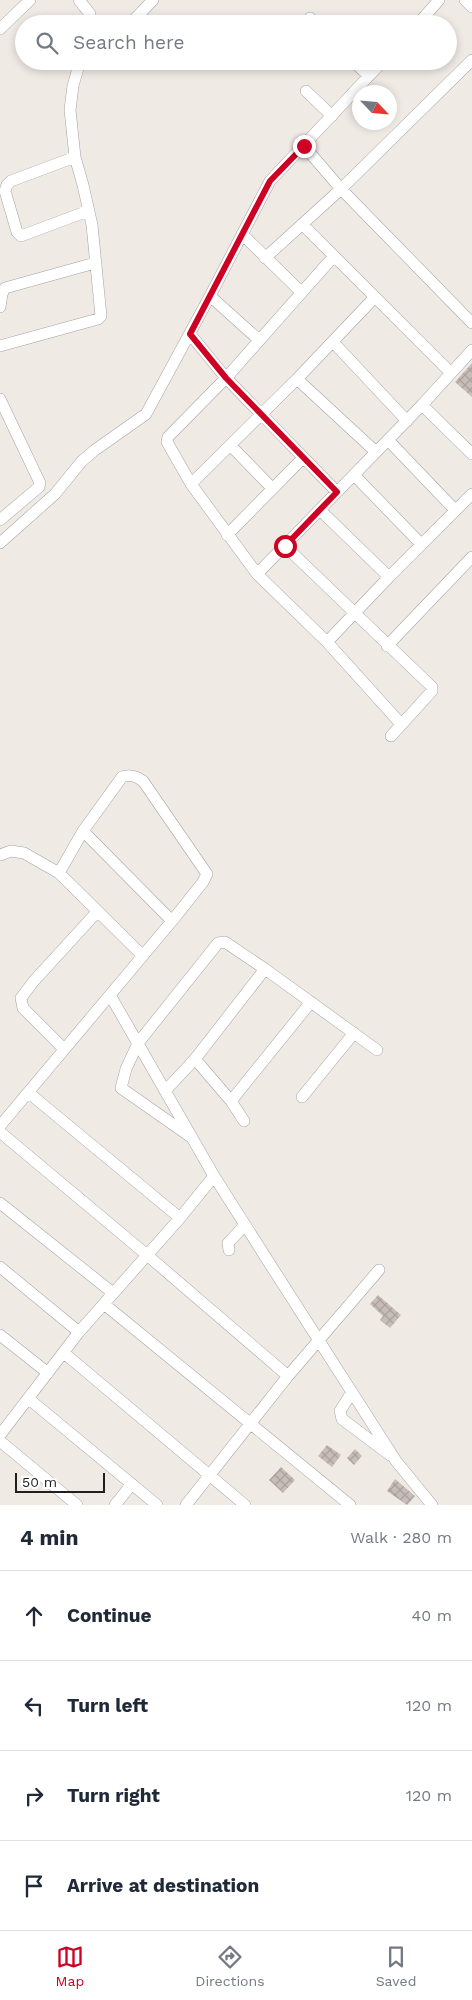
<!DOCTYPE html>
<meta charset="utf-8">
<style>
body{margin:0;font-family:"Work Sans",sans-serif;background:#f2f2f3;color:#1f2937}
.compass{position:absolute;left:352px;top:85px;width:45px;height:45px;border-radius:50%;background:#fff;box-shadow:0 2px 8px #0003;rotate:116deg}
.scale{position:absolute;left:15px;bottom:12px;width:90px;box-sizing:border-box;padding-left:5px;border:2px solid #1f1f1f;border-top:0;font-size:14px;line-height:18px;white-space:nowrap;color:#1f1f1f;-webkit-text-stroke:4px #fff;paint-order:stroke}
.stop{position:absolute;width:15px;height:15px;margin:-11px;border:4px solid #ce0023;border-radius:50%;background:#fff}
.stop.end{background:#ce0023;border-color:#fff;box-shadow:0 1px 5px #0008}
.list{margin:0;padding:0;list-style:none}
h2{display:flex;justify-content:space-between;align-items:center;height:65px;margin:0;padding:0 20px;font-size:21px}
h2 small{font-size:16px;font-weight:400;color:#747a83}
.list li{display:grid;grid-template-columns:32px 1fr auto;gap:15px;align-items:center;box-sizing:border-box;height:90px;padding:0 20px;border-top:1px solid #e0e1e3}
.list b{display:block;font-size:19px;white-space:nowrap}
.list em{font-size:16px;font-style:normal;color:#747a83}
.icon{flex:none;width:28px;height:28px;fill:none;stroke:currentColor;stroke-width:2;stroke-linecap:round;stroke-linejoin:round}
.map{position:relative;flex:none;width:472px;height:1505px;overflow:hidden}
.search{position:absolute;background:#fff;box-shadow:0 2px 8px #0003;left:15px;right:15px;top:15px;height:55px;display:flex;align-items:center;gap:12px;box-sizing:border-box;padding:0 18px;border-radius:28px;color:#747a83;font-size:19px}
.sheet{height:425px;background:#fff}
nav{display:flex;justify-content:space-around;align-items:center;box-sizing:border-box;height:70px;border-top:1px solid #e0e1e3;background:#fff;font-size:14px;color:#747a83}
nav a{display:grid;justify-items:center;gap:2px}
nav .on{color:#ce0023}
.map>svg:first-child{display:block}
.building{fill:url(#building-cross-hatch)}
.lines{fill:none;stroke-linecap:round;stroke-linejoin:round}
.minor-casing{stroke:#a3a3a3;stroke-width:12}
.minor{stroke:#fff;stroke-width:11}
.route{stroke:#ce0023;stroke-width:6}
</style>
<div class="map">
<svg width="472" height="1505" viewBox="0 0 472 1505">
<defs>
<pattern id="building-cross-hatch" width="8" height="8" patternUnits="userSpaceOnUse" patternTransform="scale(1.25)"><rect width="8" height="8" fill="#c7bcb8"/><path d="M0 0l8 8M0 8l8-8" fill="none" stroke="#aaa19e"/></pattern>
</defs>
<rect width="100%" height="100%" fill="#f0eae5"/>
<path class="building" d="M472 363V397L455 382Z
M378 1295 401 1315 390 1328 380 1320 383 1316 370 1304Z
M327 1445 341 1455 332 1467 318 1456Z
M355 1449 362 1456 354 1465 347 1458Z
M281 1467 295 1480 283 1493 269 1480Z
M395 1479 415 1496 407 1505 387 1491Z"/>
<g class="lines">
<defs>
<path id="minor" d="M79 0 90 14V24
M465 0 472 7
M310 18 316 24
M130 24 153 0
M418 24 439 0
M0 29 30 0
M353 61 369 76
M306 91 332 116
M304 146 341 189 472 323
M75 157 11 181 7 185 5 191 17 232 21 236 88 211
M302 224 451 373
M242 234 301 292
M334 256 226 378 168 437 167 442 191 484 257 574 327 642 401 724
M265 258 341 189 472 60
M210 296 259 340
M0 307 2 294 5 288 95 263
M190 334 226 378 337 492
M333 342 407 421
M0 346 98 319 101 316 92 225 83 185 75 157 70 110 73 86 80 61
M297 379 376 452
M0 399 40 483 39 487 0 520
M422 405 472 454
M388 440 455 510
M230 445 272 488
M354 475 421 544
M191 484 297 379 375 297
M320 510 389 577
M227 535 303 458
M0 543 55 494 82 461 95 450 146 414 210 296 270 181 383 61
M285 546 432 687V691L391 736
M257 574 422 405 472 350
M327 642 389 577 472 494
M387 646 472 557
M83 831 172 921
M0 855 11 851 24 853 59 873 142 955
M110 995 214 1176 268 1261 396 1461 432 1505
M64 1049 23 1008 21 998 33 982 97 912
M195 1059 231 1101 244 1121
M165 1091 195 1059 265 969 377 1050
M29 1093 180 1218
M302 1097 354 1033
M231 1101 311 1002
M0 1126 172 921 203 882 207 874 143 781C136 776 130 774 122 777L83 831 59 873
M0 1132 147 1255 288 1376
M191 1137 121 1088 126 1069 138 1043 218 943 225 942 265 969
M0 1203 113 1293
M229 1250 228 1243 245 1225
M0 1267 79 1332
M104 1304 350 1505
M0 1335 48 1373
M64 1353 245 1505
M352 1392 340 1411 342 1419 390 1455
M29 1399 157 1505
M0 1435 79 1332 180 1218 214 1176
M0 1441 77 1505
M115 1505 132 1484
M186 1505 288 1376 379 1270"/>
</defs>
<use href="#minor" class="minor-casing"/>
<use href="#minor" class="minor"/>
</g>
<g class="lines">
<path class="route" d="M285 546 337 492 226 378 190 334 270 181 304 146"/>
</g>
</svg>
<svg class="compass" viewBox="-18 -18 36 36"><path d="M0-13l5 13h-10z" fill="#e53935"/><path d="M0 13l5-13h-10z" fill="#747a83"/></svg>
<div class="scale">50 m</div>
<div class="stop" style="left:285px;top:546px"></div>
<div class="stop end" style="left:304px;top:146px"></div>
<div class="search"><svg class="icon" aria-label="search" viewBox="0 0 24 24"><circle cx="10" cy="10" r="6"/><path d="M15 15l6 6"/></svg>Search here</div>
</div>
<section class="sheet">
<h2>4 min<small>Walk · 280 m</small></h2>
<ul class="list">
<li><svg class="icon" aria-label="ahead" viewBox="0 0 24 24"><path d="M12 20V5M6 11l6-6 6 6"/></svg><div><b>Continue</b></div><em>40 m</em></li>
<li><svg class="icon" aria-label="left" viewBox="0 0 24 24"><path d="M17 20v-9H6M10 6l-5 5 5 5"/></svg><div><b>Turn left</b></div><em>120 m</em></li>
<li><svg class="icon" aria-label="right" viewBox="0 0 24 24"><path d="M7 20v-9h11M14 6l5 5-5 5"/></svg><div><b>Turn right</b></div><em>120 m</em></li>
<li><svg class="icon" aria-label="arrive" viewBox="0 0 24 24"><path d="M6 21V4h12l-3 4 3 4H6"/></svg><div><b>Arrive at destination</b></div></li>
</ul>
</section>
<nav>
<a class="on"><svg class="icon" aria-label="map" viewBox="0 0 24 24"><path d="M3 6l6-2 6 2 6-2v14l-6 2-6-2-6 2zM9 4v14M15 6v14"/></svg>Map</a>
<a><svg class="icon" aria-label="directions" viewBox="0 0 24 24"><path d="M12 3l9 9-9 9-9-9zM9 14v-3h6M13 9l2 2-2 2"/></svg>Directions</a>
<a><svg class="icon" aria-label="saved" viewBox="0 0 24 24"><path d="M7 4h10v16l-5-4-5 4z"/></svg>Saved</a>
</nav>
